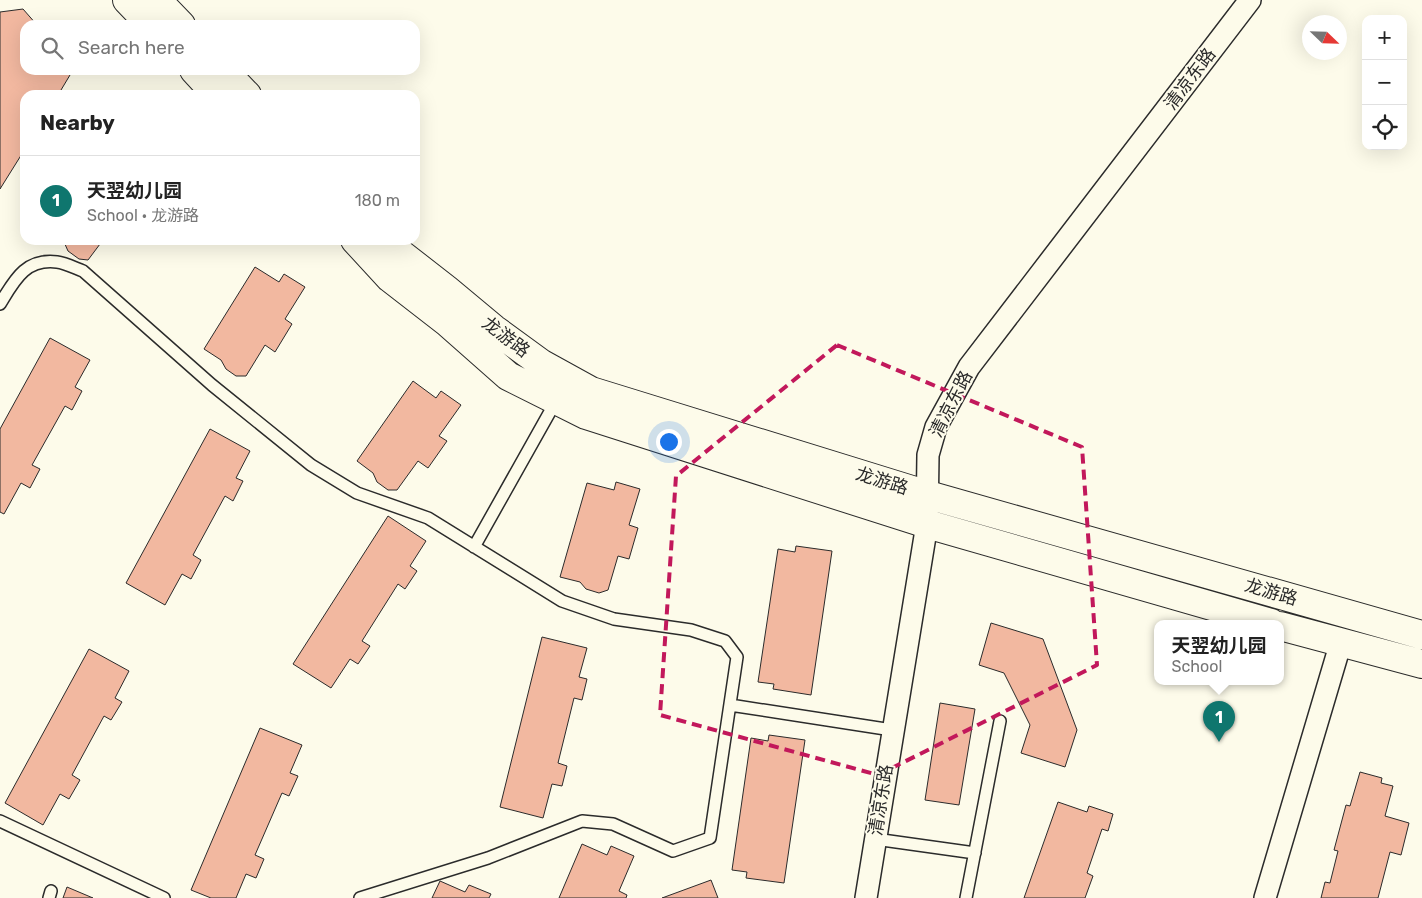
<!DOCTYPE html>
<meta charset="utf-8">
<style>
body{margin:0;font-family:Rubik,"Noto Sans SC",sans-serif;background:#f2f2f2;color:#222}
.controls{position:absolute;right:15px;top:15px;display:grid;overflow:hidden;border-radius:10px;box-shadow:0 5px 20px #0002}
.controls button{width:45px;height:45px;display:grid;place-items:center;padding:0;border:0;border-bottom:1px solid #e0e0e0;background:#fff;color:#222;font:25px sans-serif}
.compass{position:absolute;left:1302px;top:15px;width:45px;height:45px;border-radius:50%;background:#fff;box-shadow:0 5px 20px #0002;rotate:113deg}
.you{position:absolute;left:668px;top:441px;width:18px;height:18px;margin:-12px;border:4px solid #fff;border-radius:50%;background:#1a73e8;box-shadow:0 0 0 8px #1a73e833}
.badge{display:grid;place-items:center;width:32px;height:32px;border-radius:50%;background:#0f766e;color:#fff;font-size:16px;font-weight:700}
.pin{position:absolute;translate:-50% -41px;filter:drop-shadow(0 1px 2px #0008)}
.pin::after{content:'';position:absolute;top:26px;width:18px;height:15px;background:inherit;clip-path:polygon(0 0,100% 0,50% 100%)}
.popup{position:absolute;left:1154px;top:620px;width:130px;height:65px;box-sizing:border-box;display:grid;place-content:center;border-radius:10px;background:#fff;filter:drop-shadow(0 1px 4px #0005);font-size:16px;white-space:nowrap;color:#767676}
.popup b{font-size:19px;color:#222}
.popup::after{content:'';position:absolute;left:50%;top:100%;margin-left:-10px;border:10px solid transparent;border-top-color:#fff}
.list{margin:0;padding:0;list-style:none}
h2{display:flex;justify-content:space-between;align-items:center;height:65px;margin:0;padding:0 20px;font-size:21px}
h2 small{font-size:16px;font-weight:400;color:#767676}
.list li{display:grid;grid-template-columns:32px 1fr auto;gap:15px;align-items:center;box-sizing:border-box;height:90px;padding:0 20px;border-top:1px solid #e0e0e0}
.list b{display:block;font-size:19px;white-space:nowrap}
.list p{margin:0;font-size:16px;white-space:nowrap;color:#767676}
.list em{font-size:16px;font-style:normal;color:#767676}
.icon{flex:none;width:28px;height:28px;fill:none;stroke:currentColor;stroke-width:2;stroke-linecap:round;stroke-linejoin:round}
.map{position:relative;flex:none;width:1422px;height:898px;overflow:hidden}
.search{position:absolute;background:#fff;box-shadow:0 5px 20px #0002;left:20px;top:20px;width:400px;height:55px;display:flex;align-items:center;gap:12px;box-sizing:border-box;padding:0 18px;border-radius:15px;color:#767676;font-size:19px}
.panel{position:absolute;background:#fff;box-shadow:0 5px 20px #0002;left:20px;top:90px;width:400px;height:155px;border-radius:15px}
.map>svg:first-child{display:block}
.building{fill:#f2b8a0;stroke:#2b2b2b}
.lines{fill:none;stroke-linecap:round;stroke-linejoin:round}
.lane-casing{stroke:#2b2b2b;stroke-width:14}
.street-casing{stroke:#2b2b2b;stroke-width:24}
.secondary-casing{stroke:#2b2b2b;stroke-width:30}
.lane{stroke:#fdfbea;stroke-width:11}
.street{stroke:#fdfbea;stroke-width:21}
.secondary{stroke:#fdfbea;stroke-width:28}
.marked{fill:none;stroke:#c2185b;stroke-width:4;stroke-dasharray:10 6;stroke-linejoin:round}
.labels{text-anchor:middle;stroke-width:4;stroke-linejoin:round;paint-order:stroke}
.street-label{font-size:18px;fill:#2b2b2b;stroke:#fdfbea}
</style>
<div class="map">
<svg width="1422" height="898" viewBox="0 0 1422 898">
<rect width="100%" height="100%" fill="#fdfbea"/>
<path class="building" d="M23 9 37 25H25V70H73L58 95H25V149L0 189V12Z
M62 240H103L88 260 79 259 68 251 64 242Z
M255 267 279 282 284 274 305 287 285 319 292 324 275 352 265 345 246 376H236L226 369 221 360 204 349Z
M50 338 90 360 75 387 82 391 72 410 65 406 32 465 40 469 30 488 21 483 4 514 0 512V429Z
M413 381 436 398 441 391 461 405 439 436 447 441 428 468 418 461 397 490H388L377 482 373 473 357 461Z
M210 429 250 451 236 478 243 481 233 501 225 496 193 555 201 560 191 579 182 574 165 605 126 583Z
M616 482 640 489 629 525 638 528 629 559 618 556 608 590 599 593 586 589 580 582 560 577 587 483 614 490Z
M388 516 426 541 410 566 417 571 405 589 398 584 362 641 370 646 358 664 350 659 331 688 293 664Z
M796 546 832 551 811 695 773 689 774 684 758 682 778 549 795 552Z
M991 623 1043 639 1077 730 1065 767 1021 753 1030 725 1004 673 979 665Z
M542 637 587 648 579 677 587 679 582 700 574 698 558 763 567 766 562 786 552 784 543 818 500 807Z
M89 649 129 671 115 698 122 702 111 720 104 716 72 775 80 780 69 799 60 794 43 825 5 803Z
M940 703 975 709 959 805 925 800Z
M260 728 302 745 290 773 298 776 289 796 282 793 255 855 264 859 256 878 246 874 236 898H211L191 890Z
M769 735 805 740 784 883 746 878 747 872 732 870 751 738 768 741Z
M1360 772 1382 778 1381 783 1393 786 1385 816 1409 823 1401 855 1390 852 1378 898H1321L1325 882 1330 883 1338 851 1334 850 1346 805 1350 806Z
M1058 802 1087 812 1089 806 1113 814 1108 831 1102 829 1087 873 1093 876 1085 898H1024Z
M582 844 607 855 611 846 634 856 619 891 627 895 626 898H559Z
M711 880 718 898H662Z
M440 881 465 892 469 885 491 894 489 898H432Z
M67 887 93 898H63Z"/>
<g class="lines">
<defs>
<path id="lane" d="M0 304C14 281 25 258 57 262 65 263 75 268 83 271L212 385 311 465 357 493 428 518 562 601 614 619 691 630 725 641 737 657 710 838 673 851 613 824 582 821 488 858 360 898
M474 547 556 401
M730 705 892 730
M0 821 164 898
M875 839 975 853
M49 898 51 891
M966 898 1000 721"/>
<path id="street" d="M866 898 927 524 928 455 936 427 969 367 1250 0
M1265 898 1341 642"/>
<path id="secondary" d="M127 0 151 25
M157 0 181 25
M194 70 217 95
M223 70 247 95
M355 240 390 278 448 323 508 376 586 415 927 524 1271 623
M383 240 446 289 494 329 542 364 591 391 928 495 1422 635
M1280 626 1422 664"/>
</defs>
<use href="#lane" class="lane-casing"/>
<use href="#street" class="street-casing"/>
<use href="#secondary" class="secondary-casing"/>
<use href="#lane" class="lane"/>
<use href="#street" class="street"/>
<use href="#secondary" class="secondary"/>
</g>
<path class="marked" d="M837 345 1082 447 1097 665 878 775 660 715 676 476Z"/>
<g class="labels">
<g class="street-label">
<text transform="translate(1190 79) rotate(-53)" y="6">清凉东路</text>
<text transform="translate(506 337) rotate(37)" y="6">龙游路</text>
<text transform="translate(951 404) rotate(-63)" y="6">清凉东路</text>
<text transform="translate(882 481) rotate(17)" y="6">龙游路</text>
<text transform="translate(1271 592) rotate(16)" y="6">龙游路</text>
<text transform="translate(881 800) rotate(-81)" y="6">清凉东路</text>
</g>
</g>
</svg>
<div class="controls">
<button>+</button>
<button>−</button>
<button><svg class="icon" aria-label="locate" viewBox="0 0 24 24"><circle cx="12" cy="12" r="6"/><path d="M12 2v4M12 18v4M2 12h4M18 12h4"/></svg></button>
</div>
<svg class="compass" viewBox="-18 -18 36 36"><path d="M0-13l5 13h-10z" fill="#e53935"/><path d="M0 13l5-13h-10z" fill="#767676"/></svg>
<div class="you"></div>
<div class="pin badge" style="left:1219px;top:742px">1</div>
<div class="popup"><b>天翌幼儿园</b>School</div>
<div class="search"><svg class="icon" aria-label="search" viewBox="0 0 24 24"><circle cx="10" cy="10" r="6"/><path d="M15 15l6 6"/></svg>Search here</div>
<section class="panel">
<h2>Nearby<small></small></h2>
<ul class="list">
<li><span class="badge">1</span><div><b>天翌幼儿园</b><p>School · 龙游路</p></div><em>180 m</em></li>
</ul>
</section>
</div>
